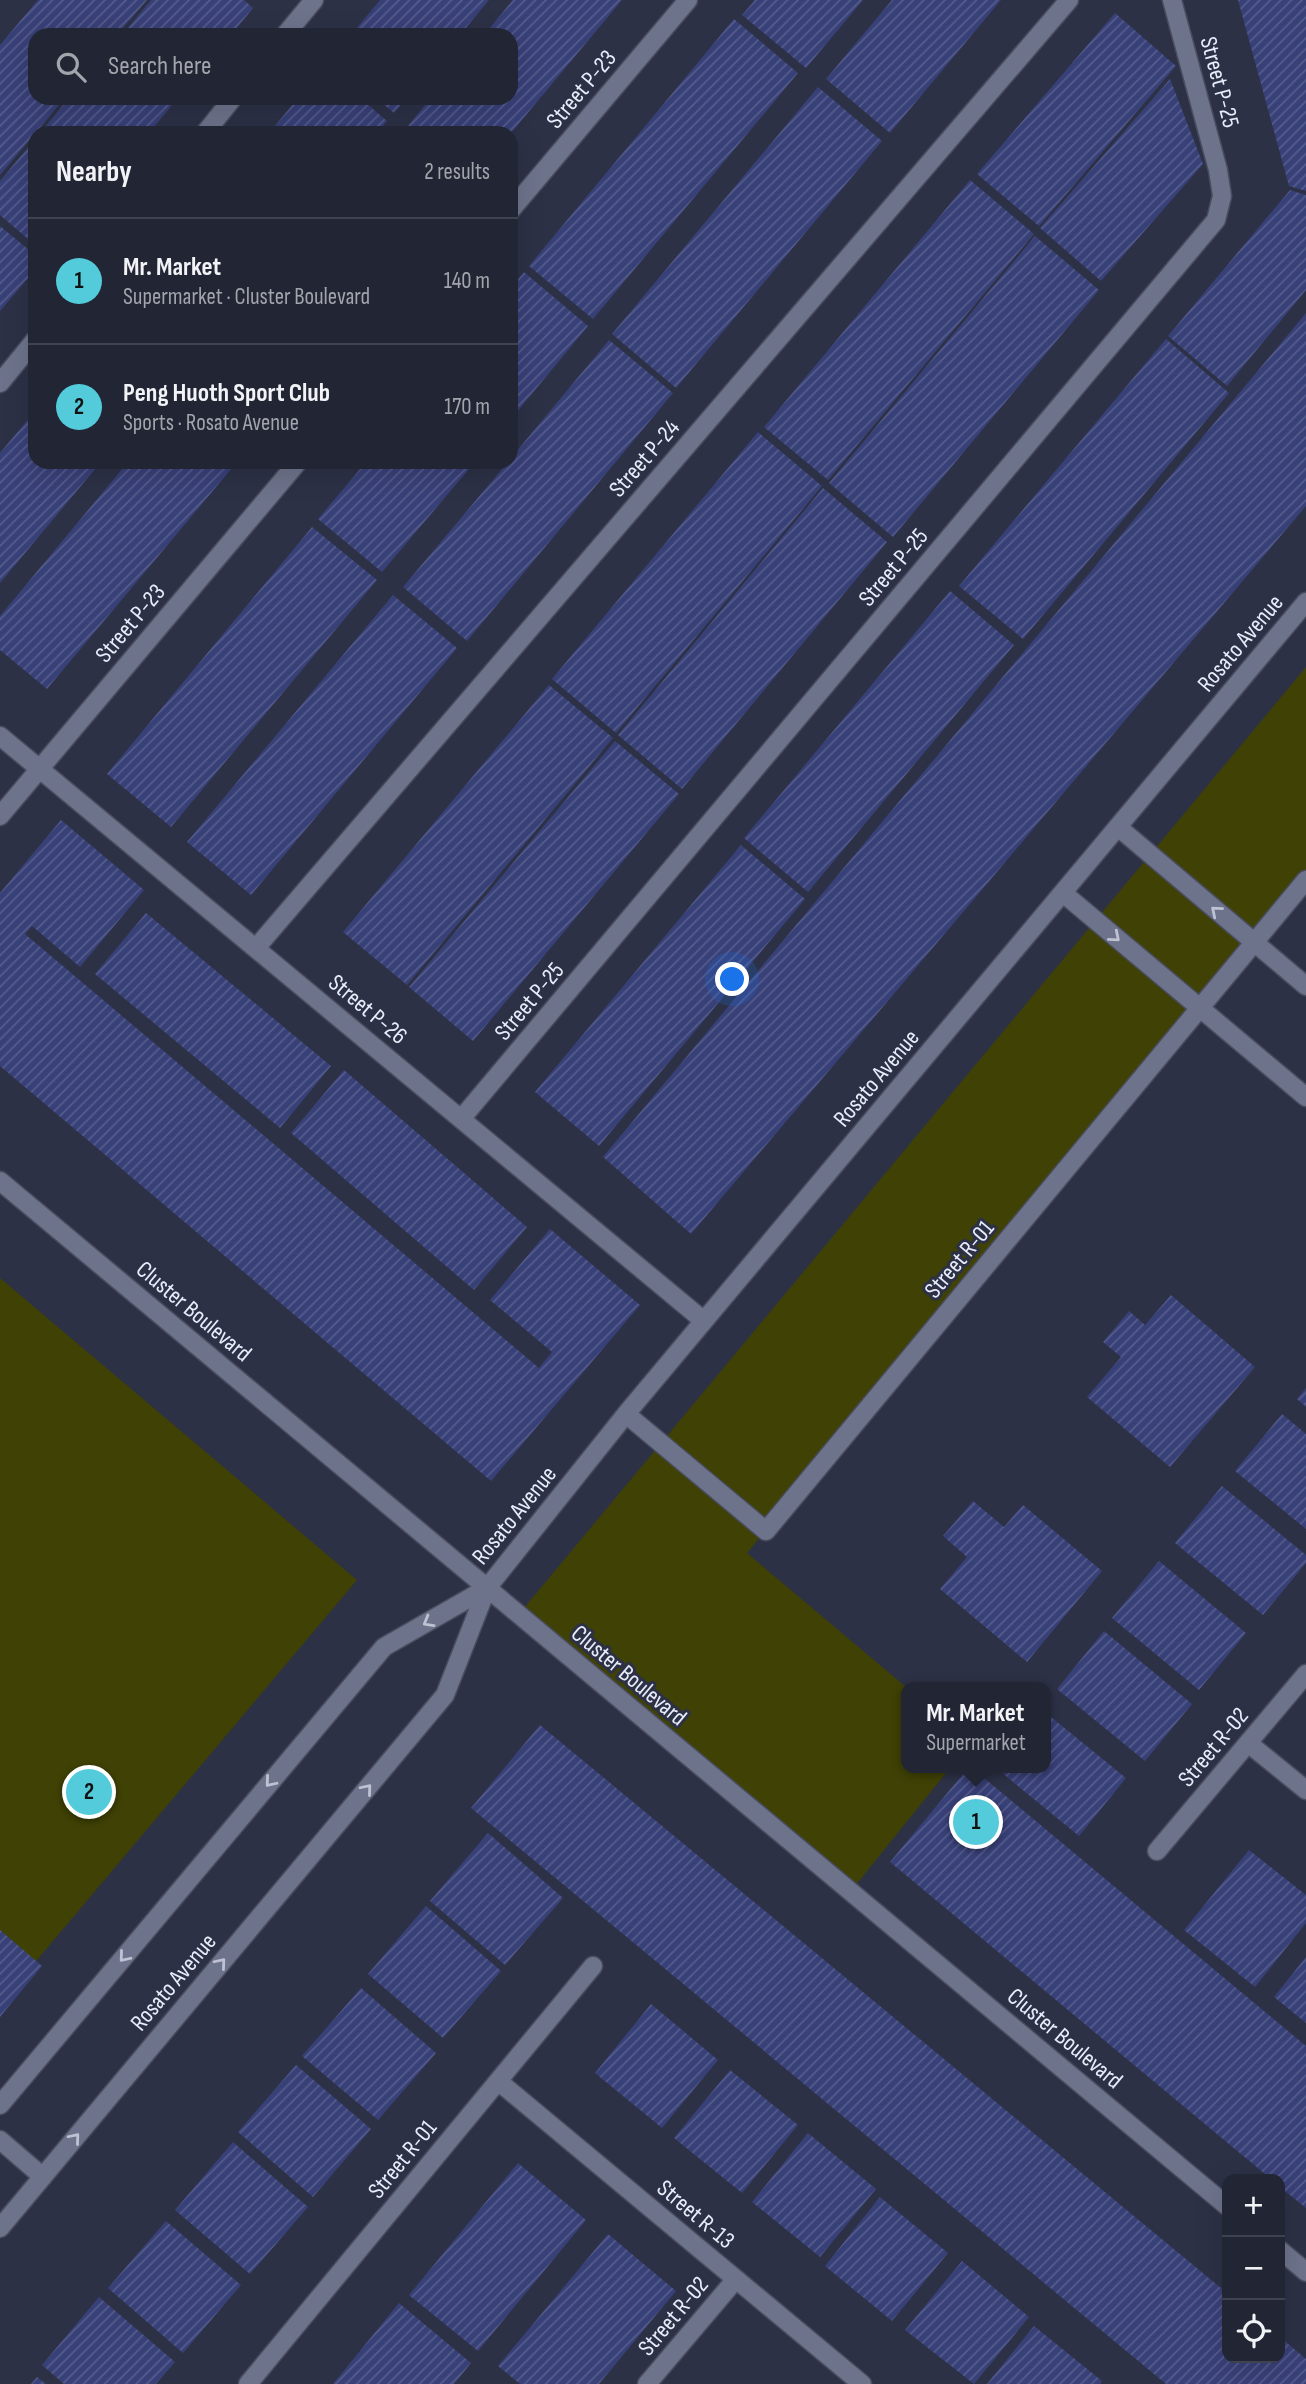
<!DOCTYPE html>
<meta charset="utf-8">
<style>
body{margin:0;font-family:"Sofia Sans Condensed",sans-serif;background:#2a2d3c;color:#f1f3f6}
.controls{position:absolute;right:21px;bottom:21px;display:grid;overflow:hidden;border-radius:14px;box-shadow:0 7px 28px #0002}
.controls button{width:63px;height:63px;display:grid;place-items:center;padding:0;border:0;border-bottom:2px solid #3f424f;background:#222534;color:#f1f3f6;font:35px sans-serif}
.you{position:absolute;left:733px;top:980px;width:24px;height:24px;margin:-18px;border:5px solid #fff;border-radius:50%;background:#1a73e8;box-shadow:0 0 0 10px #1a73e833}
.badge{display:grid;place-items:center;width:46px;height:46px;border-radius:50%;background:#53cbdb;color:#111;font-size:23px;font-weight:700}
.pin{position:absolute;translate:-50% -50%;border:4px solid #fff;box-shadow:0 2px 7px #0006}
.popup{position:absolute;left:901px;top:1682px;width:150px;height:91px;box-sizing:border-box;display:grid;place-content:center;border-radius:14px;background:#222534;filter:drop-shadow(0 2px 5px #0005);font-size:23px;white-space:nowrap;color:#a2a5ac}
.popup b{font-size:26px;color:#f1f3f6}
.popup::after{content:'';position:absolute;left:50%;top:100%;margin-left:-14px;border:14px solid transparent;border-top-color:#222534}
.list{margin:0;padding:0;list-style:none}
h2{display:flex;justify-content:space-between;align-items:center;height:91px;margin:0;padding:0 28px;font-size:30px}
h2 small{font-size:23px;font-weight:400;color:#a2a5ac}
.list li{display:grid;grid-template-columns:46px 1fr auto;gap:21px;align-items:center;box-sizing:border-box;height:126px;padding:0 28px;border-top:2px solid #3f424f}
.list b{display:block;font-size:26px;white-space:nowrap}
.list p{margin:0;font-size:23px;white-space:nowrap;color:#a2a5ac}
.list em{font-size:23px;font-style:normal;color:#a2a5ac}
.icon{flex:none;width:38px;height:38px;fill:none;stroke:currentColor;stroke-width:2;stroke-linecap:round;stroke-linejoin:round}
.map{position:relative;flex:none;width:1306px;height:2384px;overflow:hidden}
.search{position:absolute;background:#222534;box-shadow:0 7px 28px #0002;left:28px;top:28px;width:490px;height:77px;display:flex;align-items:center;gap:18px;box-sizing:border-box;padding:0 24px;border-radius:21px;color:#a2a5ac;font-size:26px}
.panel{position:absolute;background:#222534;box-shadow:0 7px 28px #0002;left:28px;top:126px;width:490px;height:343px;border-radius:21px}
.map>svg:first-child{display:block}
.green{fill:#3f4105}
.building{fill:url(#building-hatch)}
.lines{fill:none;stroke-linecap:round;stroke-linejoin:round}
.minor-casing{stroke:#484c5d;stroke-width:21}
.minor{stroke:#6d738b;stroke-width:18}
.oneway{stroke:#bec2d3}
.labels{text-anchor:middle;stroke-width:6;stroke-linejoin:round;paint-order:stroke}
.street-label{font-size:24px;fill:#e9ecfa;stroke:#2d3146}
</style>
<div class="map">
<svg width="1306" height="2384" viewBox="0 0 1306 2384">
<defs>
<pattern id="building-hatch" width="6" height="6" patternUnits="userSpaceOnUse" patternTransform="scale(1.75)"><rect width="6" height="6" fill="#384078"/><path d="M-1 1l2-2M0 6l6-6M5 7l2-2" fill="none" stroke="#555c8c"/></pattern>
</defs>
<rect width="100%" height="100%" fill="#2d3146"/>
<path class="green" d="M1306 667V880L747 1553 906 1687V1768H950L851 1891 519 1614Z
M0 1278 357 1580 0 2004Z"/>
<path class="building" d="M38 0H147L117 35H35V98H65L0 175V45Z
M151 0H244L253 8 231 35H122Z
M380 0H489L460 35H351Z
M513 0H622L511 133H412L406 128 431 98H511V35H484Z
M755 0H863L806 68 742 15Z
M892 0H1001L890 133 826 79Z
M1238 0H1306V191L1289 186Z
M1115 13 1176 66 1039 226 977 174Z
M734 19 798 73 593 319 529 266Z
M1170 79 1203 164 1101 281 1040 228Z
M818 87 882 141 676 388 612 334Z
M69 98H178L149 133H40Z
M298 98H360L387 121 377 133H269Z
M376 98H407L394 113Z
M35 139V245L0 215V181Z
M970 180 1034 234 828 480 764 427Z
M1290 190 1306 195V290L1227 386 1168 336Z
M0 226 35 255V270L0 311Z
M1035 236 1099 290 893 537 829 483Z
M524 272 588 326 511 419V288Z
M1306 313V506L691 1234 603 1157Z
M1166 339 1229 393 1023 639 959 586Z
M609 340 673 393 467 641 403 587 508 462H511V458Z
M35 411V462H101L0 583V453Z
M758 432 822 486 616 733 552 679Z
M128 462H237L47 689 0 650V616Z
M366 462H475L382 572 318 519Z
M823 488 887 542 682 789 618 735Z
M312 527 377 580 171 827 107 774Z
M950 591 1014 645 808 892 744 838Z
M393 595 457 648 251 895 187 842Z
M549 685 613 738 407 985 343 932Z
M615 741 679 794 473 1041 409 987Z
M61 820 144 890 80 967 32 926 25 934 539 1368 552 1352 490 1300 550 1229 640 1305 491 1481 0 1066V893Z
M741 845 805 899 599 1146 535 1092Z
M146 913 331 1066 280 1128 95 974Z
M344 1070 527 1227 474 1290 291 1133Z
M1171 1295 1255 1367 1170 1467 1087 1397 1121 1357 1103 1342 1129 1311 1145 1325Z
M1306 1388V1407L1297 1399Z
M1282 1414 1306 1434V1529L1235 1471Z
M1222 1486 1306 1555V1563L1263 1615 1175 1543Z
M973 1501 1004 1527 1023 1505 1102 1571 1027 1662 940 1589 967 1557 943 1536Z
M1159 1561 1246 1633 1199 1690 1112 1618Z
M1104 1631 1192 1704 1145 1761 1057 1689Z
M1046 1713 1126 1778 1079 1836 996 1768H1046Z
M540 1725 1227 2293V2358H1280V2337L1306 2359V2384H1166L471 1808Z
M968 1768H972L1306 2046V2208L1280 2187V2179H1271L890 1862Z
M488 1833 563 1898 505 1965 430 1901Z
M1249 1850 1306 1895V1923L1255 1987 1184 1930Z
M426 1906 501 1971 443 2038 368 1974Z
M0 1930 42 1966 0 2017Z
M1306 1957V2023L1274 1997Z
M361 1988 436 2053 378 2120 302 2056Z
M651 2004 718 2060 662 2128 595 2073Z
M296 2065 371 2129 313 2197 238 2132Z
M730 2070 798 2125 742 2193 674 2138Z
M808 2133 876 2189 820 2257 752 2202Z
M233 2142 308 2207 250 2274 175 2210Z
M518 2163 586 2220 478 2351 409 2295Z
M880 2197 948 2253 892 2321 825 2266Z
M166 2221 241 2285 183 2353 108 2288Z
M608 2234 676 2291 599 2384H520L498 2366Z
M962 2261 1029 2317 974 2384 905 2330Z
M99 2297 175 2362 156 2384H64L42 2365Z
M399 2303 471 2363 454 2384H333Z
M1034 2326 1102 2381 1100 2384H987Z
M37 2377 46 2384H31Z"/>
<g class="lines">
<defs>
<path id="minor" d="M285 35 314 0
M205 133 233 98
M511 210 688 0
M0 383 35 340
M0 736 704 1321
M0 816 298 462
M1118 827 1306 986
M1063 893 1306 1097
M256 948 1069 0
M461 1119 1216 220 1222 196 1218 170 1172 0
M0 1181 1227 2206
M626 1414 766 1531 1306 880
M1248 1743 1306 1790
M1157 1851 1306 1674
M498 2081 862 2384
M0 2105 384 1647 487 1588
M0 2140 43 2177
M0 2228 445 1695 487 1588 626 1414 1306 602
M1280 2250 1306 2272
M248 2384 593 1966
M647 2384 736 2279"/>
</defs>
<use href="#minor" class="minor-casing"/>
<use href="#minor" class="minor"/>
</g>
<defs><path id="oneway-chevron" d="M-2-3.5L2.5 0L-2 3.5" fill="none" stroke-width="1.6" stroke-linecap="round" stroke-linejoin="round" transform="scale(1.75)"/></defs>
<g class="oneway">
<use href="#oneway-chevron" transform="translate(1216 911) rotate(-140)"/>
<use href="#oneway-chevron" transform="translate(1115 937) rotate(40)"/>
<use href="#oneway-chevron" transform="translate(428 1622) rotate(150)"/>
<use href="#oneway-chevron" transform="translate(270 1782) rotate(130)"/>
<use href="#oneway-chevron" transform="translate(367 1789) rotate(-50)"/>
<use href="#oneway-chevron" transform="translate(124 1957) rotate(130)"/>
<use href="#oneway-chevron" transform="translate(221 1963) rotate(-50)"/>
<use href="#oneway-chevron" transform="translate(75 2138) rotate(-50)"/>
</g>
<g class="labels">
<g class="street-label">
<text transform="translate(1220 82) rotate(75)" y="8">Street P-25</text>
<text transform="translate(581 89) rotate(-50)" y="8">Street P-23</text>
<text transform="translate(644 458) rotate(-49)" y="8">Street P-24</text>
<text transform="translate(893 567) rotate(-50)" y="8">Street P-25</text>
<text transform="translate(130 623) rotate(-50)" y="8">Street P-23</text>
<text transform="translate(1240 643) rotate(-50)" y="8">Rosato Avenue</text>
<text transform="translate(529 1001) rotate(-50)" y="8">Street P-25</text>
<text transform="translate(368 1009) rotate(40)" y="8">Street P-26</text>
<text transform="translate(876 1078) rotate(-50)" y="8">Rosato Avenue</text>
<text transform="translate(959 1259) rotate(-50)" y="8">Street R-01</text>
<text transform="translate(194 1311) rotate(40)" y="8">Cluster Boulevard</text>
<text transform="translate(514 1515) rotate(-51)" y="8">Rosato Avenue</text>
<text transform="translate(629 1675) rotate(40)" y="8">Cluster Boulevard</text>
<text transform="translate(1213 1747) rotate(-50)" y="8">Street R-02</text>
<text transform="translate(173 1982) rotate(-50)" y="8">Rosato Avenue</text>
<text transform="translate(1065 2038) rotate(40)" y="8">Cluster Boulevard</text>
<text transform="translate(402 2159) rotate(-51)" y="8">Street R-01</text>
<text transform="translate(696 2214) rotate(40)" y="8">Street R-13</text>
<text transform="translate(673 2316) rotate(-50)" y="8">Street R-02</text>
</g>
</g>
</svg>
<div class="controls">
<button>+</button>
<button>−</button>
<button><svg class="icon" aria-label="locate" viewBox="0 0 24 24"><circle cx="12" cy="12" r="6"/><path d="M12 2v4M12 18v4M2 12h4M18 12h4"/></svg></button>
</div>
<div class="you"></div>
<div class="pin badge" style="left:976px;top:1822px">1</div>
<div class="popup"><b>Mr. Market</b>Supermarket</div>
<div class="pin badge" style="left:89px;top:1792px">2</div>
<div class="search"><svg class="icon" aria-label="search" viewBox="0 0 24 24"><circle cx="10" cy="10" r="6"/><path d="M15 15l6 6"/></svg>Search here</div>
<section class="panel">
<h2>Nearby<small>2 results</small></h2>
<ul class="list">
<li><span class="badge">1</span><div><b>Mr. Market</b><p>Supermarket · Cluster Boulevard</p></div><em>140 m</em></li>
<li><span class="badge">2</span><div><b>Peng Huoth Sport Club</b><p>Sports · Rosato Avenue</p></div><em>170 m</em></li>
</ul>
</section>
</div>
